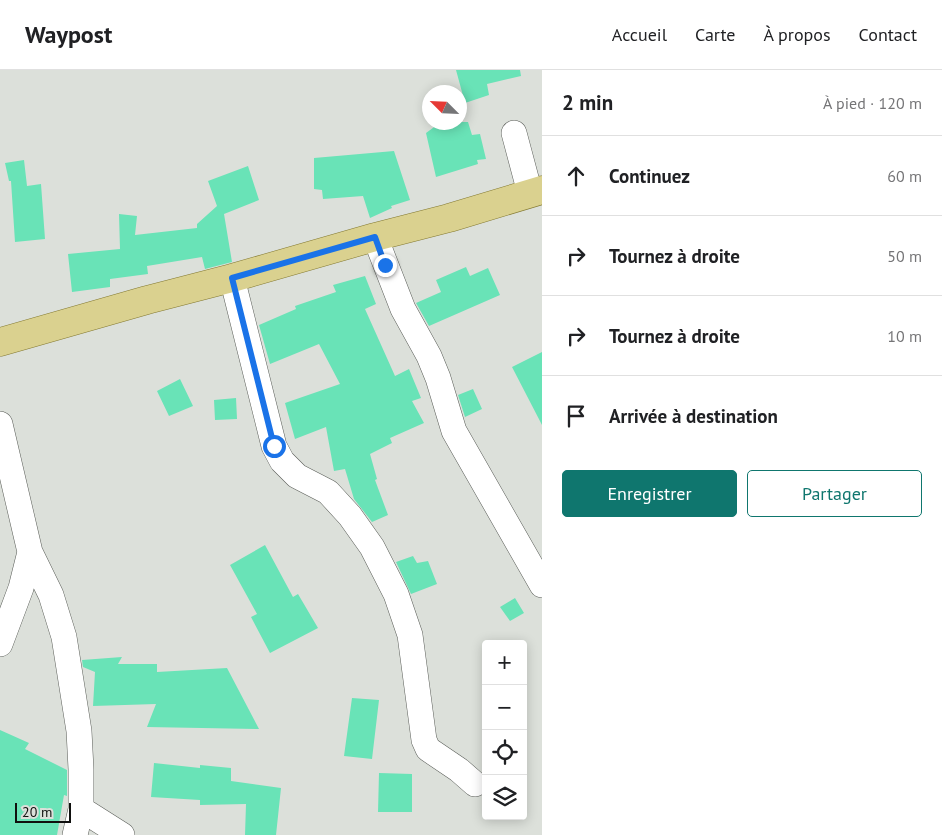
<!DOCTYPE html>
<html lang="fr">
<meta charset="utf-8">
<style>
body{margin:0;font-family:"PT Sans",sans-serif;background:#f6f6f6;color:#202124}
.controls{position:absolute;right:15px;bottom:15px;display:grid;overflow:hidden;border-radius:5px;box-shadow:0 2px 12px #0003}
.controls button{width:45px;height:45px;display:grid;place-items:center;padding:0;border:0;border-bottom:1px solid #e0e0e0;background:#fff;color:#202124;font:25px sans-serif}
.compass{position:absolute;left:422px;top:15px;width:45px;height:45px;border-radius:50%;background:#fff;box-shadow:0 2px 12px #0003;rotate:294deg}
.scale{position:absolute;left:15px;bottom:12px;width:56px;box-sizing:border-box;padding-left:5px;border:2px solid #0f100e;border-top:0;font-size:14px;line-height:18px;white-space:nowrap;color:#0f100e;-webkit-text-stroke:4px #dce0da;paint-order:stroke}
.stop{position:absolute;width:15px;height:15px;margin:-11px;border:4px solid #1a73e8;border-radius:50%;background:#fff}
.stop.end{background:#1a73e8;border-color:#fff;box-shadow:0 1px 5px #0008}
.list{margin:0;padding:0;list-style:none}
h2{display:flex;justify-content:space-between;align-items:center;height:65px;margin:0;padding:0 20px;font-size:21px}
h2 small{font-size:16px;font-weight:400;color:#757577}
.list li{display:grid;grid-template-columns:32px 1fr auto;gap:15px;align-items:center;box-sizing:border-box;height:80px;padding:0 20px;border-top:1px solid #e0e0e0}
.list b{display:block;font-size:19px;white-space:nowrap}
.list em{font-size:16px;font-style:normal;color:#757577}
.actions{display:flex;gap:10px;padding:15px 20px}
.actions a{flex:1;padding:11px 0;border:1px solid #0f766e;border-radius:5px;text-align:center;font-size:18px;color:#0f766e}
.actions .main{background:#0f766e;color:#fff}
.icon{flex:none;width:28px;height:28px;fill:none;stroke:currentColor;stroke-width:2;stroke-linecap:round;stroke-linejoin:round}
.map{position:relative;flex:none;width:542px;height:765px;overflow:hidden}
header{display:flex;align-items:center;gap:30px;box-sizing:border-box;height:70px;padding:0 25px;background:#fff;border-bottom:1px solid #e0e0e0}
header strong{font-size:24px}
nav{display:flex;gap:28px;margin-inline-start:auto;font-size:18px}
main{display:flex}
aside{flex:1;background:#fff}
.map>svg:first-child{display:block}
.building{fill:#69e3b7}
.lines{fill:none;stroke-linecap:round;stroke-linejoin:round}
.minor-casing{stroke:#5b5e59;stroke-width:26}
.major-casing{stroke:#837931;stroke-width:29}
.minor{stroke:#fff;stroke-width:25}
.major{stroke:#dad18f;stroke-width:28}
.route{stroke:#1a73e8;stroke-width:6}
</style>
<header>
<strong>Waypost</strong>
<nav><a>Accueil</a><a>Carte</a><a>À propos</a><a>Contact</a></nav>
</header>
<main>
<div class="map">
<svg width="542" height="765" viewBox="0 0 542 765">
<rect width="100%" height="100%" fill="#dce0da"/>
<path class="building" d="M456 0H520L521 6 487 14 489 25 465 33Z
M441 52H468L472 65 480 64 486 89 477 90 478 94 436 107 426 63Z
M394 81 410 130 391 136 392 138 370 148 363 126 323 129 322 120 314 119V88Z
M24 90 27 116 41 114 45 169 15 172 11 111H9L5 93Z
M248 96 259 130 224 144 232 192 205 199 202 187 147 196 148 204 110 209V217L72 222 68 184 120 179 119 144 137 146 135 165 197 158V154L217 136 208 111Z
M466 197 470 206 488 198 500 225 429 256 416 233 441 222 436 210Z
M365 206 376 234 365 239 395 306 409 299 421 328 412 331 424 353 390 368 392 373 370 384 377 409 375 410 388 445 372 452 354 429 345 399 334 401 326 357 295 369 285 333 340 314 319 274 270 294 259 255 296 239 295 236 336 222 333 215Z
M542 282V355L512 297Z
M180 309 193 336 169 346 157 321Z
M473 319 482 339 465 347 458 325Z
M236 328 237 349 215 350 214 330Z
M265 475 293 527 298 524 318 558 270 583 251 547 257 544 230 495Z
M413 486 417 493 428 491 437 514 411 524 396 492Z
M515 528 524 543 510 551 500 537Z
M122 587 118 594H157V602L227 598 259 659 147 657 156 634 93 636 95 602 83 597 82 590Z
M352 628 379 630 372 689 344 686Z
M0 660 29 673 25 679 67 700V726L64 725 57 765H0Z
M154 693 200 698V695L231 698V711L281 718 276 765H245L246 734 200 735V730L151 727Z
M379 703 412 704V742H378Z"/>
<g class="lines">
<defs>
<path id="minor" d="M514 63 530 123
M375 167 403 239 429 286 438 308 454 361 542 515
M232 208 274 376 282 391 297 406 328 422 350 446 372 477 396 524 410 565 424 670 428 679 459 700 475 714
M0 354 30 482 21 518 0 574
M30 482 51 525 64 567 79 661 81 699V739L75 765
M81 739 122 765"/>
<path id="major" d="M0 272 147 230 232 208 375 167 449 148 542 120"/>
</defs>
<use href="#minor" class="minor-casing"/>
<use href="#major" class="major-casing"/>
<use href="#minor" class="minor"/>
<use href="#major" class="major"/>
</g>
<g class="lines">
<path class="route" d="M274 376 232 208 375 167 385 195"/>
</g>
</svg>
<div class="controls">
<button>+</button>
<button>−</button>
<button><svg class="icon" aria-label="locate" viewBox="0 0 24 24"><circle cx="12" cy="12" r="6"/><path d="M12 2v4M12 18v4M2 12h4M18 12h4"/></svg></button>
<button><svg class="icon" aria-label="layers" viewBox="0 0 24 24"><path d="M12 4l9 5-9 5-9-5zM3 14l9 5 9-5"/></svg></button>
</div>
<svg class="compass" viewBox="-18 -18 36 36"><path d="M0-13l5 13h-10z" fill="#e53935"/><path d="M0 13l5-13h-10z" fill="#757577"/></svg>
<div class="scale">20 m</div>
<div class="stop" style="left:274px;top:376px"></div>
<div class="stop end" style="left:385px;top:195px"></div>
</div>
<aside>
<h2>2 min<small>À pied · 120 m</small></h2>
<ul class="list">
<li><svg class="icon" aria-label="ahead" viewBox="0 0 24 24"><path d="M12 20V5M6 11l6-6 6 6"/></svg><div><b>Continuez</b></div><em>60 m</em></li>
<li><svg class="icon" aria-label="right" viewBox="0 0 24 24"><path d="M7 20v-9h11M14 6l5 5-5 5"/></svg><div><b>Tournez à droite</b></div><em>50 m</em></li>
<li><svg class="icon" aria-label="right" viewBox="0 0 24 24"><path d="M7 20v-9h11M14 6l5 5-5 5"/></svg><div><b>Tournez à droite</b></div><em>10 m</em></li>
<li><svg class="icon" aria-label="arrive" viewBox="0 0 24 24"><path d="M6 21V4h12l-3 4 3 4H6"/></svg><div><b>Arrivée à destination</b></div></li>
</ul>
<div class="actions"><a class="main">Enregistrer</a><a>Partager</a></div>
</aside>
</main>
